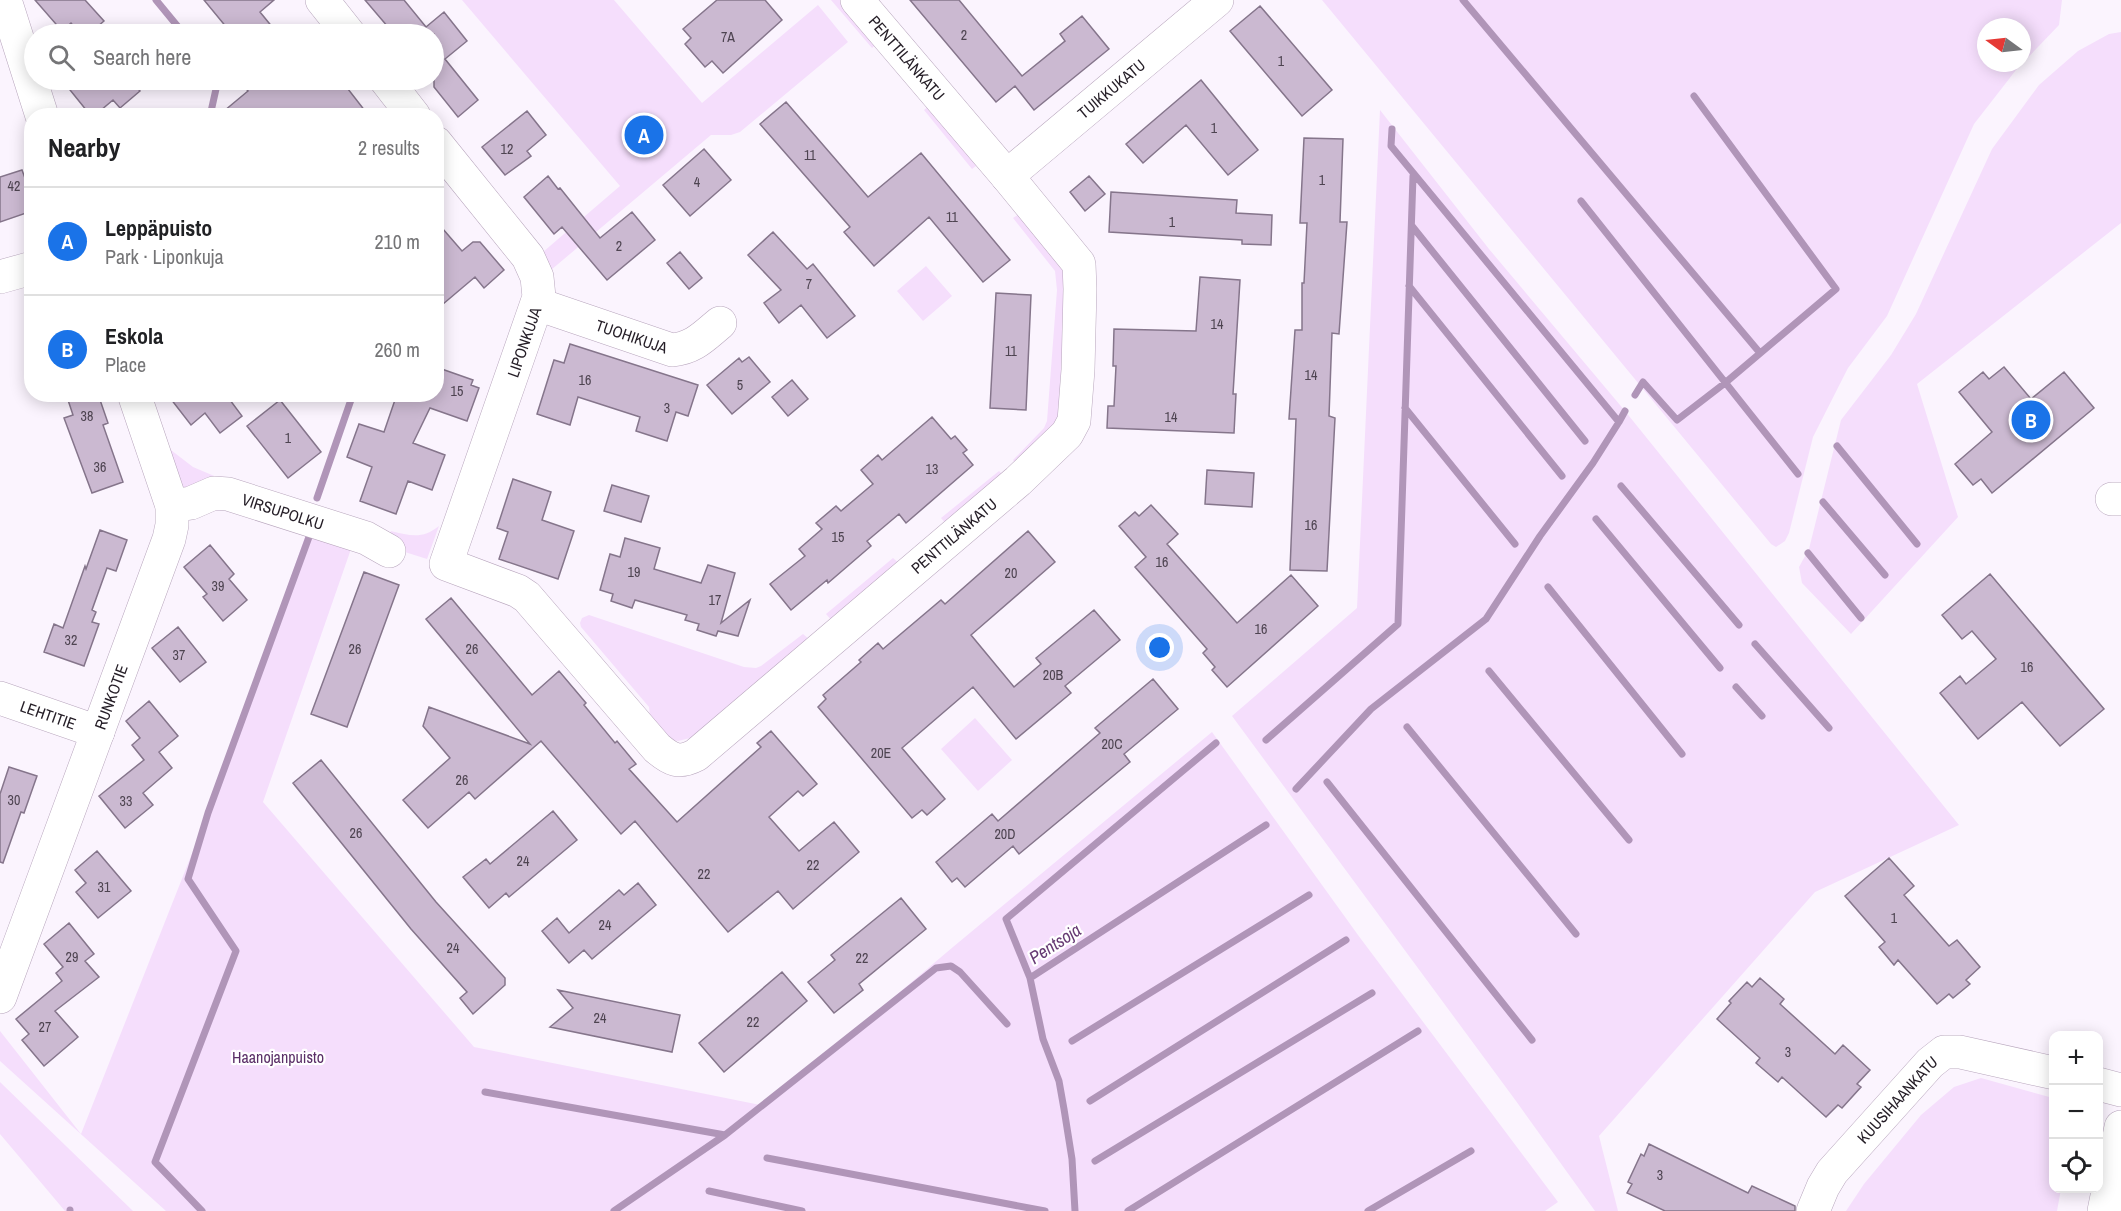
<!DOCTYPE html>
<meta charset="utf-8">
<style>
body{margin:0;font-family:"Archivo Narrow",sans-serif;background:#f2f2f2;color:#202124}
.controls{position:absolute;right:18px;bottom:18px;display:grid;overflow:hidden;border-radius:12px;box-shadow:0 3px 15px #0003}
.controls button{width:54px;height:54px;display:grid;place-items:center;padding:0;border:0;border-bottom:2px solid #e0e0e0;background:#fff;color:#202124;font:30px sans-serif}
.compass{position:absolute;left:1977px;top:18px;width:54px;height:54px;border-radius:50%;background:#fff;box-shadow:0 3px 15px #0003;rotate:285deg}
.you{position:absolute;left:1160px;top:648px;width:21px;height:21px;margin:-15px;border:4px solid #fff;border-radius:50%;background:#1a73e8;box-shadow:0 0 0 9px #1a73e833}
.badge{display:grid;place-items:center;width:39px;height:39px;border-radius:50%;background:#1a73e8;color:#fff;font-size:20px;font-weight:700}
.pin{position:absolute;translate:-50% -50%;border:3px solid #fff;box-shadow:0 2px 6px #0006}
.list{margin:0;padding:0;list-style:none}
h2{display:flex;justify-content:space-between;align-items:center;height:78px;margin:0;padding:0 24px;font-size:26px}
h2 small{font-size:20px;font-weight:400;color:#757577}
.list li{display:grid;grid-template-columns:39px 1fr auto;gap:18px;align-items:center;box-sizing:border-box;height:108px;padding:0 24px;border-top:2px solid #e0e0e0}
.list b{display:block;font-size:22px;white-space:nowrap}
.list p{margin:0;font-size:20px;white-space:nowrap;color:#757577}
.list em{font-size:20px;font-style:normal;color:#757577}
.icon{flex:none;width:33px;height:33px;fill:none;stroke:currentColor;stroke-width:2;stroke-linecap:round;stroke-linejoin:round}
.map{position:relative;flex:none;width:2121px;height:1211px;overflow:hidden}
.search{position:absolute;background:#fff;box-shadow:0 3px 15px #0003;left:24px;top:24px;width:420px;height:66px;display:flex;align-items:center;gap:15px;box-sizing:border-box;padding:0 21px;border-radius:33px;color:#757577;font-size:22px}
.panel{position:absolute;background:#fff;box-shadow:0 3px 15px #0003;left:24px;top:108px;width:420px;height:294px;border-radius:24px}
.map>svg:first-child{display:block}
.green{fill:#f5defc;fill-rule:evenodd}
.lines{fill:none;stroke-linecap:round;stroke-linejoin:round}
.stream{stroke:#b095b8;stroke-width:7}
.building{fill:#cbb9d1;stroke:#85758b;stroke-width:1.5}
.minor-casing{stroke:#b8a6bd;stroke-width:34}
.minor{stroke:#fff;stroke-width:33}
.labels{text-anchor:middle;stroke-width:4.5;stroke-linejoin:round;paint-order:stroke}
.number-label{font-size:14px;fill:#4e4451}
.street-label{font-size:16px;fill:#241d26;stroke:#fff}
.park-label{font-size:16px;fill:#5a2e67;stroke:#fff}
.water-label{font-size:18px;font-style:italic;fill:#673b74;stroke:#fff}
</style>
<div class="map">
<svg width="2121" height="1211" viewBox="0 0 2121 1211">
<rect width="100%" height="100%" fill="#fbf4fe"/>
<path class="green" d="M462 0H614L702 103 818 5 848 42 740 132 731 135H711L551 270 543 252 620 186Z
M831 0H841L878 43 872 48Z
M1322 0H2062L2059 25 2016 70 1974 124 1887 316 1848 368 1813 437 1789 533 1785 541 1776 547 1771 544ZM1986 27H2022V63H1986Z
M2121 32V223L1917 384 1958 517 1851 634 1802 583 1799 567 1809 549 1841 420 1891 355 1916 314 1992 149 2039 85 2078 51 2109 34Z
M931 104 980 163 972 169 924 110Z
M1380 110 1489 249 1625 411 1959 825 1815 892 1599 1136 1618 1211H1595L1516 1101 1232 716 1357 608Z
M1022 212 1063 262 1067 284 1058 420 1018 466 1013 460 1044 428 1047 421 1057 290 1055 271 1013 218Z
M926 266 952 296 923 321 897 291Z
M167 447 193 467 219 478 201 489 181 487Z
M999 471 1005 477 948 526 941 518Z
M439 526 427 559 389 547 387 543 391 531C411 536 423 539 439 526Z
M306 534 351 549 263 802 474 1047 765 1106 953 947 1212 732 1358 935 1558 1202 1545 1211H166L0 1061V1031L81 1134 208 813Z
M893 558 901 565 833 622 826 614Z
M589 615 744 667 756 668 761 666 803 634 810 640 694 737 678 741 669 739 650 716 649 707 581 627 580 623 582 618Z
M975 718 1012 760 978 791 941 749Z
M1981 1078 2053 1098 2054 1188 2061 1189 2057 1211H1846L1864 1184 1921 1115 1954 1087Z
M0 1082 133 1211H65L0 1134Z"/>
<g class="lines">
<path class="stream" d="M156 0 184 34
M1463 0 1760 353
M210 116 218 80
M1581 201 1798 474
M1412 226 1585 441
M1409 286 1562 476
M1635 395 1643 382 1677 420 1725 383 1836 289 1694 96
M1405 408 1515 544
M1619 422 1625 411
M1837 446 1917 544
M1621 486 1739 625
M317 498 353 394
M1823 502 1885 575
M1596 519 1720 668
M1808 553 1861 618
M1548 587 1682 754
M1755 644 1829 728
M1489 671 1629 840
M1736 687 1762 716
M1407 727 1576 934
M1266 740 1398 624 1413 176
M1327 782 1532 1040
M1296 789 1371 709 1486 619 1540 536 1593 463 1619 422 1391 146 1392 129
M1030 978 1006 919 1216 743
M1072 1041 1309 895
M485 1092 725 1135
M1090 1101 1346 940
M767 1158 1045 1211
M1095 1161 1372 993
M709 1191 802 1211
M70 1211V1210
M202 1211 155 1162 236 951 188 879 208 813 309 537
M614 1211 725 1135 936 968 951 966 960 972 1007 1024
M1075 1211 1072 1159 1064 1109 1059 1081 1043 1039 1030 978 1266 825
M1128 1211 1418 1031
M1368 1211 1471 1151"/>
</g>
<path class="building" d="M35 0H85L104 21 89 34H80L71 23 62 31Z
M204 0H274L260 12 278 34H232Z
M365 0H404L426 27 444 12 467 41 445 59 478 100 458 117 434 87V34H394Z
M717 0H765L782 20 723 73 712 61 705 67 685 44 691 38 683 29Z
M910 0H959L1022 76 1065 41 1060 34 1082 16 1109 49 1034 110 1015 86 996 102Z
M1260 6 1332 90 1302 116 1230 31Z
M62 80H130L140 91 120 108 113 100 94 116H91Z
M239 80H341L369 116H218L248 91Z
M1201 80 1258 150 1228 175 1186 125 1143 163 1126 144Z
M786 102 868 197 921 153 1010 260 983 282 929 217 874 266 844 232 850 227 760 124Z
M527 111 546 135 527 151 531 156 505 175 482 147Z
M1304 138 1343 139 1340 222H1347L1339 334 1332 333 1329 416 1335 418 1327 571 1290 570 1296 419H1289L1295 330H1302V283H1304L1307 223H1300Z
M704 149 731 180 690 216 663 185Z
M22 170 32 197V211L0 222V177Z
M548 176 558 189 560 188 600 238 632 212 655 240 607 280 562 227 554 234 524 197Z
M1089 176 1105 194 1085 211 1070 192Z
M1111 192 1237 200 1236 213 1272 215 1271 245 1242 244V240L1109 232Z
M436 221 462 251 473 242H480L504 270 484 288 475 277 436 310Z
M773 232 807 269 813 264 855 316 827 338 801 305 779 323 764 303 781 290 748 255Z
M680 252 702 278 689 289 667 263Z
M1200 277 1240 280 1233 394H1236L1234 433 1107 428 1108 406H1114L1116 366H1113L1114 329 1196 331Z
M996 293 1031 295 1026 410 990 408Z
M570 344 698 385 688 416 676 412 667 441 636 431 640 417 578 397 570 425 537 414 554 360 564 363Z
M749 357 770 382 732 414 707 385 739 358 742 362Z
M436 367 473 380 471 385 479 388 467 421 430 408 413 443 445 455 432 490 408 481 396 514 360 501 372 467 347 457 359 424 384 432 397 394H436Z
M2004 367 2031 399 2064 372 2094 408 1992 493 1981 479 1973 485 1955 464 1992 432 1959 392 1983 372 1989 379Z
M792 380 808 399 788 416 772 397Z
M66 394H98L108 423 103 425 123 482 92 493 64 418 73 415Z
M167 394H229L227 396 242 416 220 433 205 413 191 425Z
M280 400 321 452 288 478 247 426Z
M932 417 951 439 955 436 967 450 963 453 973 465 906 523 899 514 867 541 871 546 828 583 827 580 791 610 770 584 805 556 799 549 822 529 816 523 836 506 841 511 873 484 861 470 878 455 882 460Z
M1207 470 1254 473 1252 507 1205 504Z
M513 479 551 492 542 520 574 531 558 579 499 559 508 532 497 528Z
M612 485 649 496 641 522 604 511Z
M1151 505 1178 534 1167 544 1237 623 1291 575 1318 606 1227 687 1212 670 1215 667 1203 653 1207 649 1135 567 1146 557 1119 526 1135 512 1139 516Z
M100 530 127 540 116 571 107 568 92 610 96 612 92 622 99 624 84 666 44 652 54 624 63 628 85 566 86 569Z
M1028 531 1055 562 971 635 1014 687 1041 664 1036 658 1094 610 1120 640 1065 686 1071 693 1016 739 973 687 902 748 945 799 927 815 922 810 912 818 818 707 826 699 823 695 861 662 859 660 878 643 883 649 941 600 945 604Z
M625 538 660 548 654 569 701 583 708 565 735 573 721 623 750 600 738 636 718 631 716 636 697 630 699 624 685 620 687 615 635 600 632 608 611 601 613 594 600 590 610 554 620 557Z
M210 545 234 574 229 579 247 600 223 621 203 597 207 594 184 567Z
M364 572 399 585 347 727 311 714Z
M1990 574 2104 709 2060 746 2022 702 1978 739 1940 693 1960 676 1966 684 1996 659 1972 631 1962 639 1942 615Z
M451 598 532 695 559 671 586 703 584 705 615 743 617 741 636 764 629 769 677 822 761 747 757 743 771 731 817 784 803 796 798 791 769 817 799 851 834 822 859 852 793 909 778 891 728 932 635 821 621 834 541 741 475 799 469 792 428 828 403 800 450 758 423 726 429 707 530 744 426 619Z
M178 627 206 662 180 682 152 648Z
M1153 679 1178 709 1124 754 1130 762 1019 854 1013 846 965 887 957 878 952 882 936 862 992 814 998 821 1100 733 1095 728Z
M149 701 178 736 159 752 172 768 143 793 153 805 125 828 99 796 144 760 132 745 140 738 126 721Z
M321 760 436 902 505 978V985L473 1014 460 998 467 992 411 929 293 783Z
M9 767 37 776 24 813 21 812 3 863 0 862V794Z
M553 811 577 840 509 897 506 893 489 908 463 877 486 859 490 864Z
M97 851 131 891 98 918 76 892 86 883 75 870Z
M1889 858 1914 886 1904 895 1949 946 1957 940 1980 967 1966 980 1970 984 1953 998 1949 994 1937 1004 1898 960 1894 965 1879 947 1885 942 1845 896Z
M638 883 656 905 592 959 584 950 569 963 542 931 557 918 569 933 619 890 624 895Z
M901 898 926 929 859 984 863 990 834 1013 808 982 835 960 831 955Z
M69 923 94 954 85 961 99 977 55 1011 78 1037 44 1066 22 1040 29 1034 16 1019 62 981 56 973 63 967 44 944Z
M782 972 807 1001 724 1072 699 1043Z
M1760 978 1784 999 1780 1004 1835 1054 1843 1045 1870 1070 1857 1084 1861 1087 1842 1108 1838 1105 1826 1117 1782 1077 1778 1082 1756 1063 1760 1058 1717 1019 1731 1003 1729 1001 1747 982 1752 987Z
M558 990 680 1015 672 1052 550 1027 573 1008Z
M1649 1144 1748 1193 1752 1186 1795 1206V1211H1665L1627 1193 1632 1184 1628 1182 1641 1154 1644 1156Z"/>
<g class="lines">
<defs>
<g id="minor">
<path d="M5 0 42 116"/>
<path d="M322 0 349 34"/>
<path d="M386 80 414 116"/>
<path id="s1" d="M436 143 528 257 537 277 539 297 446 564 518 591 527 597 657 748C671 760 679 764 696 755L1018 481 1067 434 1074 421 1078 370 1080 289 1079 264 1007 176 857 0"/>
<path id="s2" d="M1007 176 1217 0"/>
<path d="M0 277 32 268"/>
<path id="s3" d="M537 304 672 350C694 348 704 336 720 323"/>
<path d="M2112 499H2121"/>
<path id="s4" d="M172 506 191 503 214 493 228 494 366 538 389 551"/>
<path id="s5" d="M0 698 98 732"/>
<path id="s6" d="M0 997 169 539 172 525V506L134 394"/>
<path d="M2098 1084 2121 1090"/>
<path id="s7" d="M1813 1211 1823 1187 1832 1172 1930 1063 1944 1052H1960L2054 1073"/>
<path d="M2104 1211 2121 1127"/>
</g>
</defs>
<use href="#minor" class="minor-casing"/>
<use href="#minor" class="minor"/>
</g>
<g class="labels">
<g class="number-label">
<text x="964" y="40">2</text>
<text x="728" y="42">7A</text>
<text x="1281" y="66">1</text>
<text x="1214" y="133">1</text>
<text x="507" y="154">12</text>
<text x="810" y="160">11</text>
<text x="1322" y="185">1</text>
<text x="697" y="187">4</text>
<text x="14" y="191">42</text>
<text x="952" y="222">11</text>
<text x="1172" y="227">1</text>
<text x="619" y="251">2</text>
<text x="809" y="289">7</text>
<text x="1217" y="329">14</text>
<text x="1011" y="356">11</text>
<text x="1311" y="380">14</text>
<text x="585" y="385">16</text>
<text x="740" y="390">5</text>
<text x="457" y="396">15</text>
<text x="667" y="413">3</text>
<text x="87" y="421">38</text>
<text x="1171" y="422">14</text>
<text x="288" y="443">1</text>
<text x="100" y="472">36</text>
<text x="932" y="474">13</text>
<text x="1311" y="530">16</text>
<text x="838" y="542">15</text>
<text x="1162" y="567">16</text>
<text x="634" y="577">19</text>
<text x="1011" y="578">20</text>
<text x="218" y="591">39</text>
<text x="715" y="605">17</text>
<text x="1261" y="634">16</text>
<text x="71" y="645">32</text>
<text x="355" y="654">26</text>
<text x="472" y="654">26</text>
<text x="179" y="660">37</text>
<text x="2027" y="672">16</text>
<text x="1053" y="680">20B</text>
<text x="1112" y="749">20C</text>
<text x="881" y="758">20E</text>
<text x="462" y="785">26</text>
<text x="14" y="805">30</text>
<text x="126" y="806">33</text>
<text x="356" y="838">26</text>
<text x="1005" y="839">20D</text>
<text x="523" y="866">24</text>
<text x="813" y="870">22</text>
<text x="704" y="879">22</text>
<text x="104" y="892">31</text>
<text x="1894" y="923">1</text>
<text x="605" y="930">24</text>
<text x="453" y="953">24</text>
<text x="72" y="962">29</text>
<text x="862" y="963">22</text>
<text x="600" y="1023">24</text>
<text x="753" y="1027">22</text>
<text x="45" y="1032">27</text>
<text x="1788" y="1057">3</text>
<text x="1660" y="1180">3</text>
</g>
<g class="street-label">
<text transform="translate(907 58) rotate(49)" y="6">PENTTILÄNKATU</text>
<text dy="6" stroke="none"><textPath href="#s2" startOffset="136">TUIKKUKATU</textPath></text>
<text dy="6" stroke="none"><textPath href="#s3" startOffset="100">TUOHIKUJA</textPath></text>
<text transform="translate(524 342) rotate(-71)" y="6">LIPONKUJA</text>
<text dy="6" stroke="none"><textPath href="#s4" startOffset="116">VIRSUPOLKU</textPath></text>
<text dy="6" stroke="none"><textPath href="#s1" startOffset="1140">PENTTILÄNKATU</textPath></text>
<text dy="6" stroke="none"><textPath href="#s6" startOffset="320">RUNKOTIE</textPath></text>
<text dy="6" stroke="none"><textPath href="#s5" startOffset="51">LEHTITIE</textPath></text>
<text dy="6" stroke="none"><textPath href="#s7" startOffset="141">KUUSIHAANKATU</textPath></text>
</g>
<g class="park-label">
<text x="278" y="1063">Haanojanpuisto</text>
</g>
<g class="water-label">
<text transform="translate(1055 944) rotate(-33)" y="6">Pentsoja</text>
</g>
</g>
</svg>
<div class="controls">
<button>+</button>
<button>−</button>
<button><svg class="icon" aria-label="locate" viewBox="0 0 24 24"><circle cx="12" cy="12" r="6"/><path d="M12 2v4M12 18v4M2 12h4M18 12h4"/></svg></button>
</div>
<svg class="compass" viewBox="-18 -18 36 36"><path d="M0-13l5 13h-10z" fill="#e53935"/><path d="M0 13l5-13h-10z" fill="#757577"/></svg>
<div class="you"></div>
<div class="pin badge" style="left:644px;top:135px">A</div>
<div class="pin badge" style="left:2031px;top:420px">B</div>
<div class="search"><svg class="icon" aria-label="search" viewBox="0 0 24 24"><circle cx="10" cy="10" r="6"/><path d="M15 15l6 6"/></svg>Search here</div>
<section class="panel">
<h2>Nearby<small>2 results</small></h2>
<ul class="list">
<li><span class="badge">A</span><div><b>Leppäpuisto</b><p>Park · Liponkuja</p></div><em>210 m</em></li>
<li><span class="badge">B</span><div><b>Eskola</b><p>Place</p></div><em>260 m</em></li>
</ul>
</section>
</div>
